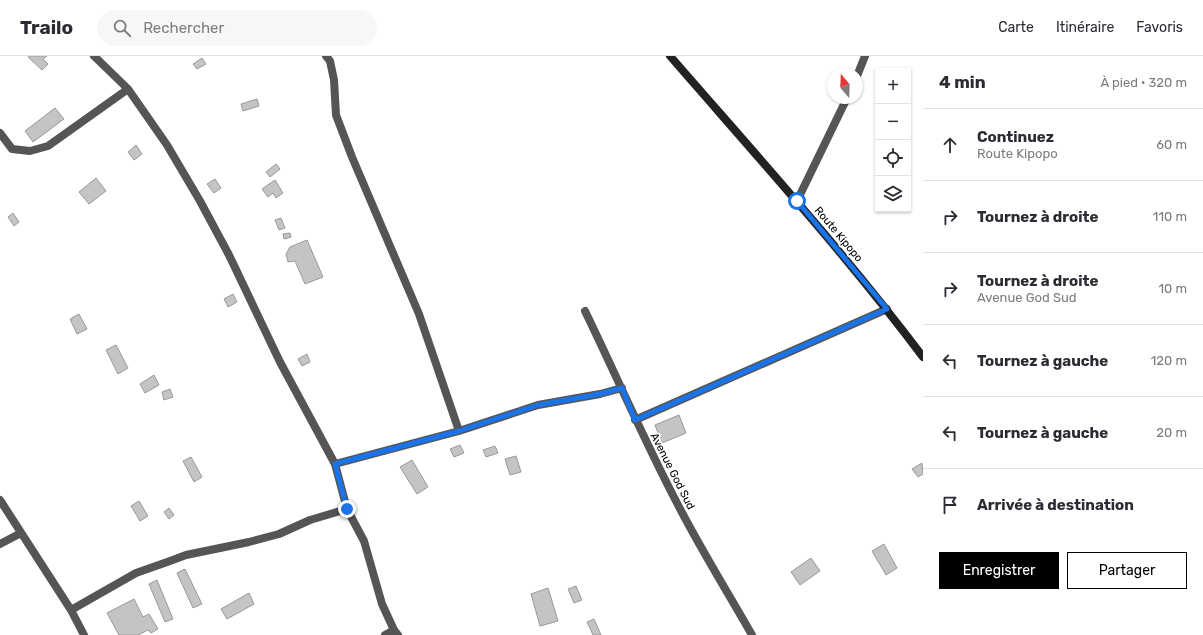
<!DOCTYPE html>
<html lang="fr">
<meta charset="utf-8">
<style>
body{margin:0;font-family:Rubik,sans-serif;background:#f7f7f7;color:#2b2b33}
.controls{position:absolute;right:12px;top:12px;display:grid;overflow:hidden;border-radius:0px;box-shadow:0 1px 3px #0004}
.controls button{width:36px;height:36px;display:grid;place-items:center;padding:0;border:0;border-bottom:1px solid #e1e1e2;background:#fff;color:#2b2b33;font:20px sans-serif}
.compass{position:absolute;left:827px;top:12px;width:36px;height:36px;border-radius:50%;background:#fff;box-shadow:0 1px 3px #0004;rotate:341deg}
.stop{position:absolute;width:12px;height:12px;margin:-9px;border:3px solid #1a73e8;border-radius:50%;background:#fff}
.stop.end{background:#1a73e8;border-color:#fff;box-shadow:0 1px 4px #0008}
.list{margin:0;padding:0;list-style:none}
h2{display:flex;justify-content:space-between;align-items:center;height:52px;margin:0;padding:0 16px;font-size:17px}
h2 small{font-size:13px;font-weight:400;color:#7c7c81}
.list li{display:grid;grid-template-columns:26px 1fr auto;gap:12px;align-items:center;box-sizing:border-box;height:72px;padding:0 16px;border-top:1px solid #e1e1e2}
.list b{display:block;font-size:15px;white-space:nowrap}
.list p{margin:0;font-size:13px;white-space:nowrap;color:#7c7c81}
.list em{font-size:13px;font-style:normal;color:#7c7c81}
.actions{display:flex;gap:8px;padding:12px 16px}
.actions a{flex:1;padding:9px 0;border:1px solid #000;border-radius:0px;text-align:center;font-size:14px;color:#000}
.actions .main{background:#000;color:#fff}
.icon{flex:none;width:22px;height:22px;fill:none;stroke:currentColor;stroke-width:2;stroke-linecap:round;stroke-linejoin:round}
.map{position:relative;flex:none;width:923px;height:579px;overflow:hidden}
header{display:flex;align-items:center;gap:24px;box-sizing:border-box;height:56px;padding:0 20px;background:#fff;border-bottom:1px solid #e1e1e2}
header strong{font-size:19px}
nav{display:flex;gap:22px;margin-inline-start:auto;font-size:14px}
.search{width:280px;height:36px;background:#f7f7f7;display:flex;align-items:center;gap:10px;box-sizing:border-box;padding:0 14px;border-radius:22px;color:#7c7c81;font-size:15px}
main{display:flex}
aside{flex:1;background:#fff}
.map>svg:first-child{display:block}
.building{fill:#c4c4c4;stroke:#999}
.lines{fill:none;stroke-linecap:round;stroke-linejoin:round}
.minor{stroke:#555;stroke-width:8}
.secondary{stroke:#222;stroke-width:8}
.route{stroke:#1a73e8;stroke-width:5}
.labels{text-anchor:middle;stroke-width:3.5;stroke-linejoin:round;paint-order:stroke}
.street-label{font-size:11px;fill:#000;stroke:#fff}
</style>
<header>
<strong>Trailo</strong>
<div class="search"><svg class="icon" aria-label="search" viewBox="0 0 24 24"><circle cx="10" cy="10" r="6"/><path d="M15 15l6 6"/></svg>Rechercher</div>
<nav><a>Carte</a><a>Itinéraire</a><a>Favoris</a></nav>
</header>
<main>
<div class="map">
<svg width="923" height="579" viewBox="0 0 923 579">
<rect width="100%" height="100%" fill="#fff"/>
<path class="building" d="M30 0H47L43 3 48 8 42 14 28 1Z
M202 2 206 8 197 13 193 8Z
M257 43 259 50 243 55 241 48Z
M55 52 64 63 33 86 25 75Z
M136 89 142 98 134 104 128 96Z
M276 108 280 113 270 121 266 116Z
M96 122 106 135 89 148 79 136Z
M215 123 221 132 214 137 207 128Z
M275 124 283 137 276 142 273 137 268 141 262 133Z
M13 157 19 166 14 170 8 161Z
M281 162 285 172 279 174 275 164Z
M290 177 291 181 284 183 283 178Z
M307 184 323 221 305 228 295 205 288 206 286 198 290 191Z
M233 238 237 246 228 251 224 243Z
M79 258 87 273 77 278 70 263Z
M116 289 128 312 118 318 106 294Z
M307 298 310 306 302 310 298 303Z
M154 319 159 329 145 337 140 328Z
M170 333 173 341 164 344 162 336Z
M679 359 686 377 662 387 655 369Z
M460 389 464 397 454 401 450 393Z
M495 390 498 397 486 401 483 394Z
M516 400 521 416 510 419 505 403Z
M191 401 202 421 194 426 183 405Z
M412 404 428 431 417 438 400 411Z
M922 407 923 418 918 421 912 413Z
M139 445 148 460 140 465 131 450Z
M169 452 174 459 169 463 164 456Z
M884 488 897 512 886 519 872 495Z
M811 502 820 515 800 529 791 516Z
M185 513 202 548 193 552 177 517Z
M157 524 173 563 165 566 149 528Z
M576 530 582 544 574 547 568 533Z
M548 532 558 565 540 570 531 538Z
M249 537 254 548 227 563 221 553Z
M134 543 143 561 149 558 158 573 151 577 148 574 138 579H119L107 557Z
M594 563 601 579H593L587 566Z"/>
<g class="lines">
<path class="minor" d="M94 0 128 33 167 89 200 145 229 199 280 306 335 408 459 375 538 349 600 338 622 332
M326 0 330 5 334 24 336 59 352 101 419 258 459 375
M857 20 865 0
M0 77 12 93 30 95 48 90 128 33
M797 145 847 42
M585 255C616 319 644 384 677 447 700 492 727 535 752 579
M635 364 887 253
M335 408 347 453 364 485 382 548 394 574 398 579
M0 444 71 554 84 579
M0 488 21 477
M71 554 136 517 170 505 186 499 249 486 279 478 310 464 347 453
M385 579 394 574"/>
<path class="secondary" d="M670 0C756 99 844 196 923 301"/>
</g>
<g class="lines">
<path class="route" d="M347 453 335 408 459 375 538 349 600 338 622 332 635 364 887 253 797 145"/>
</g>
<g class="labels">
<g class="street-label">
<text transform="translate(839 178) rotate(50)" y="4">Route Kipopo</text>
<text transform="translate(673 415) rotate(63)" y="4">Avenue God Sud</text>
</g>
</g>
</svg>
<div class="controls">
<button>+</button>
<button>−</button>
<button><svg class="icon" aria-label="locate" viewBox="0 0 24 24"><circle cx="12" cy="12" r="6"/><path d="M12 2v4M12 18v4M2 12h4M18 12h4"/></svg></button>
<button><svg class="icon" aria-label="layers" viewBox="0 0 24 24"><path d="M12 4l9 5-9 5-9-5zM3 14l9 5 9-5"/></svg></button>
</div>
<svg class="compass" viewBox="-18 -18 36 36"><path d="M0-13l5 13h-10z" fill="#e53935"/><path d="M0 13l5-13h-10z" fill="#7c7c81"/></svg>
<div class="stop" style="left:797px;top:145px"></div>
<div class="stop end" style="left:347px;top:453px"></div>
</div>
<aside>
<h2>4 min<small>À pied · 320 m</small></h2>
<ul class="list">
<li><svg class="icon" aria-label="ahead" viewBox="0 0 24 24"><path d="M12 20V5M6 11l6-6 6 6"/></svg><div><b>Continuez</b><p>Route Kipopo</p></div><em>60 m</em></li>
<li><svg class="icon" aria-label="right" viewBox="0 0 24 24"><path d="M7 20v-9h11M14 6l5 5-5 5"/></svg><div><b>Tournez à droite</b></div><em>110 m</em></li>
<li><svg class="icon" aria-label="right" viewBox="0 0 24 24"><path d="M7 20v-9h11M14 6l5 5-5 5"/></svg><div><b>Tournez à droite</b><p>Avenue God Sud</p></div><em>10 m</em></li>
<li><svg class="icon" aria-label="left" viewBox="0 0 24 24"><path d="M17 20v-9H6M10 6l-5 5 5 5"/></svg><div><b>Tournez à gauche</b></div><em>120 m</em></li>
<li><svg class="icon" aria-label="left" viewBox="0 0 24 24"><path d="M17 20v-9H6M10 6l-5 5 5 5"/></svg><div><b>Tournez à gauche</b></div><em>20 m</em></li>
<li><svg class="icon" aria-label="arrive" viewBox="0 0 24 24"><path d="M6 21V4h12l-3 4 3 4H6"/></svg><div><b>Arrivée à destination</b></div></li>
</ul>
<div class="actions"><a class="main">Enregistrer</a><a>Partager</a></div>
</aside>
</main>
